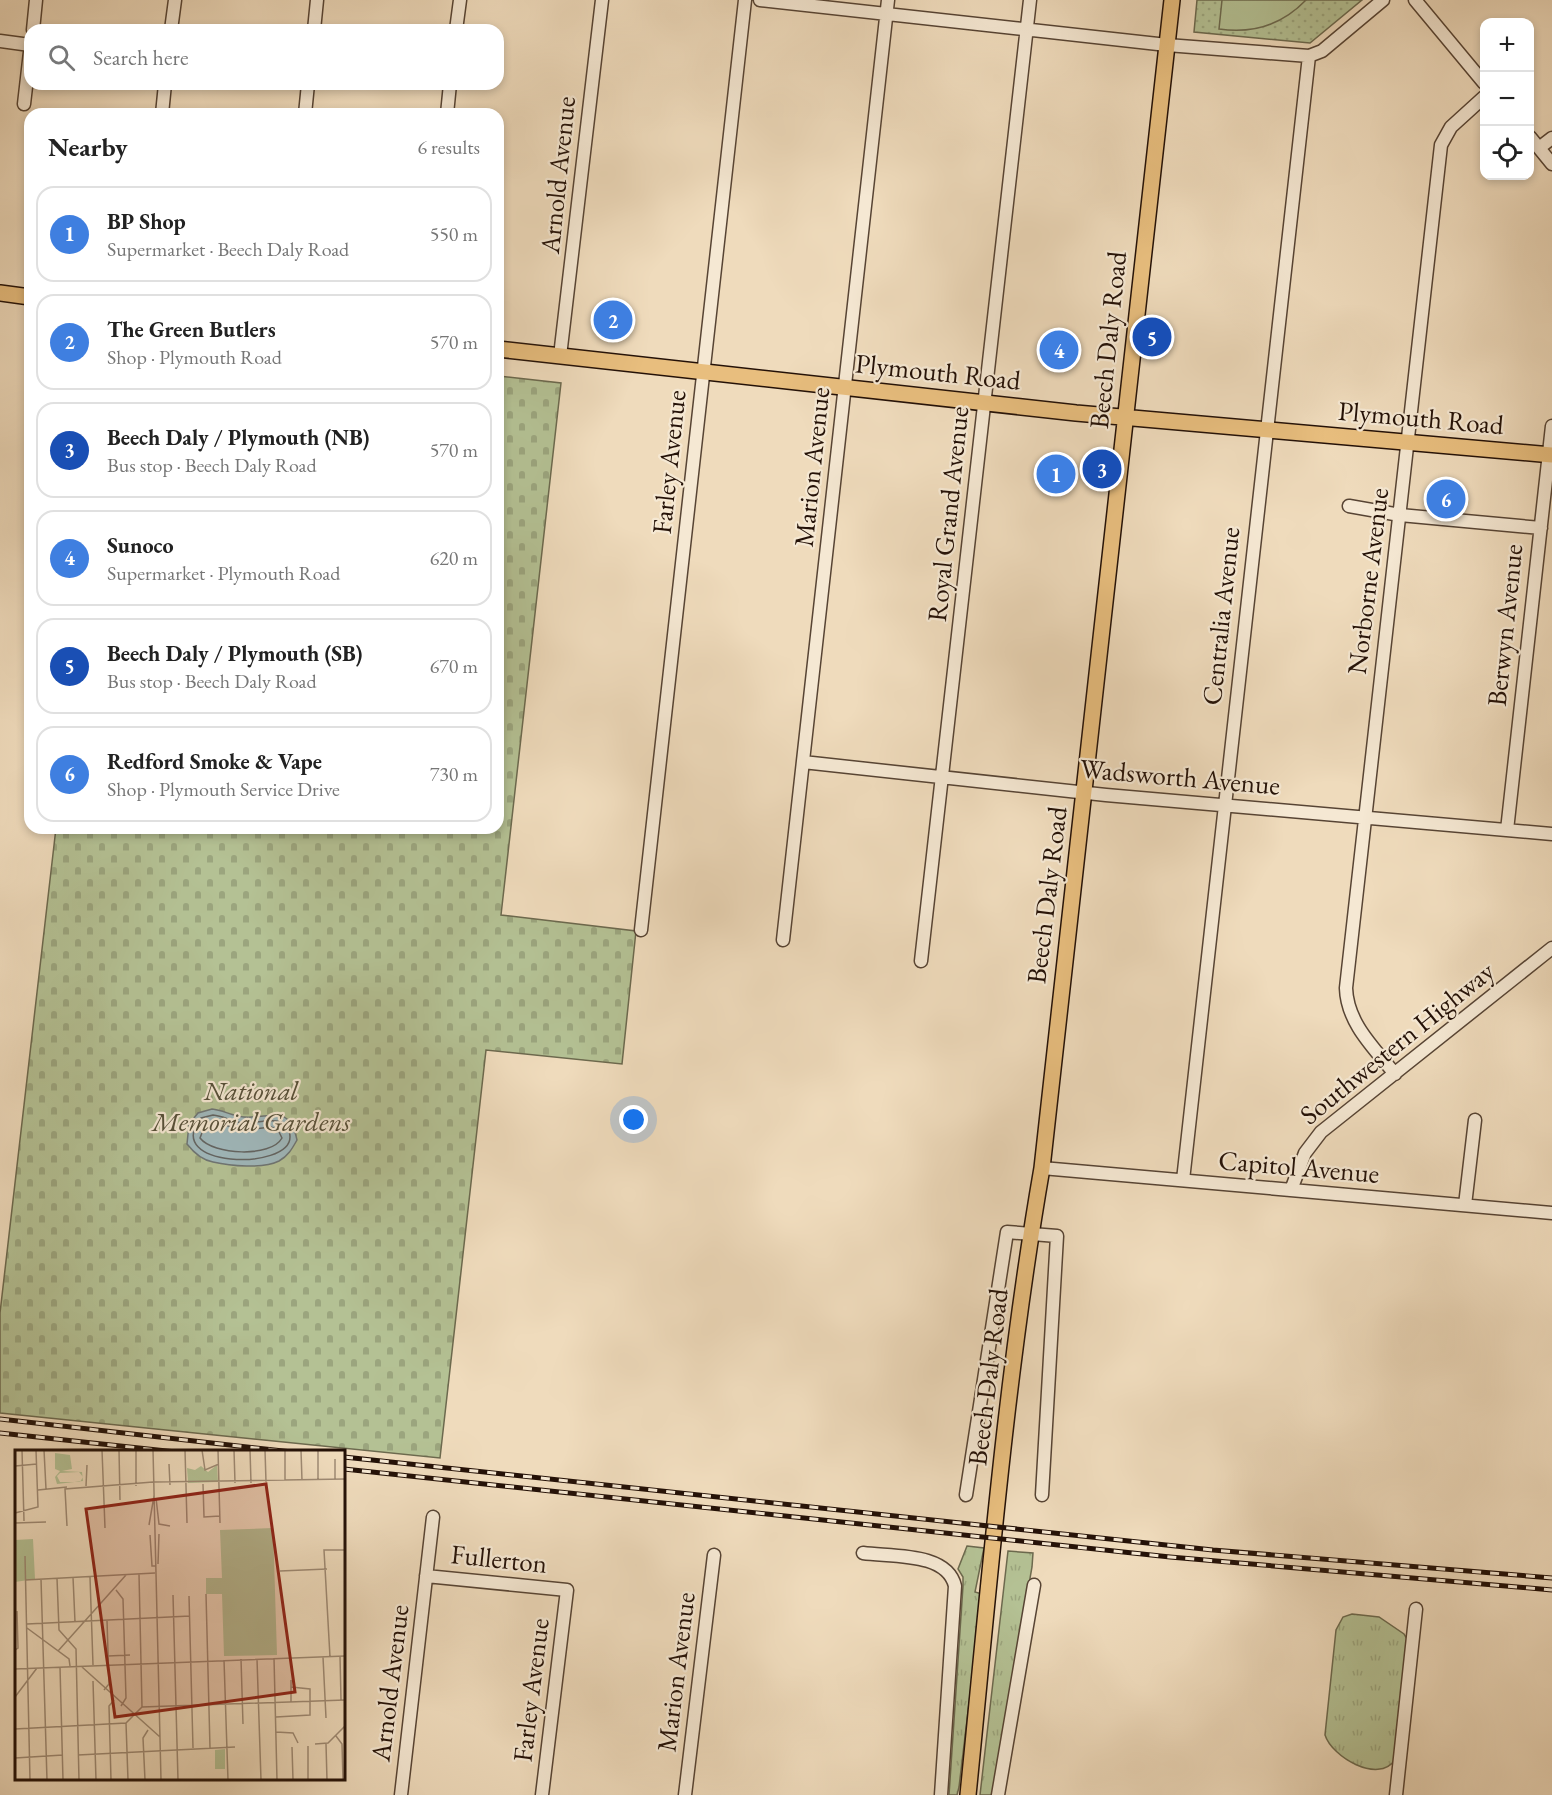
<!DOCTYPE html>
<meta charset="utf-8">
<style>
body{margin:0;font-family:"EB Garamond",serif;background:#f2f2f2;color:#222}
.controls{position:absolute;right:18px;top:18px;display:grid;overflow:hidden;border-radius:12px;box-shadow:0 3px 9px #0003}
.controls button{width:54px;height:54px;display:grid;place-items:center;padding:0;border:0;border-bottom:2px solid #e0e0e0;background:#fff;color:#222;font:30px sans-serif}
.you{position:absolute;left:634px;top:1120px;width:21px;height:21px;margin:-15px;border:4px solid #fff;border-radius:50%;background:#1a73e8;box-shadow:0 0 0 9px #1a73e833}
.badge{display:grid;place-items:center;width:39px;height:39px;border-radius:50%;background:#d93025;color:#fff;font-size:20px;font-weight:700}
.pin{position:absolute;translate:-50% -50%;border:3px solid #fff;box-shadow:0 2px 6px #0006}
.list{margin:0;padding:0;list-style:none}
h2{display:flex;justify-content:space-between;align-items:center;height:78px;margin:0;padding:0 24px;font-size:26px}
h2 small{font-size:20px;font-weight:400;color:#767676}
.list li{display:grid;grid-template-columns:39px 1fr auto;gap:18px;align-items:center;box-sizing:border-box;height:96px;margin:0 12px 12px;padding:0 12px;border:2px solid #e0e0e0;border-radius:18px}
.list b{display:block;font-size:22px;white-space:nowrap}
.list p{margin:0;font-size:20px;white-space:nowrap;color:#767676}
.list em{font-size:20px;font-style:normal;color:#767676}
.icon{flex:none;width:33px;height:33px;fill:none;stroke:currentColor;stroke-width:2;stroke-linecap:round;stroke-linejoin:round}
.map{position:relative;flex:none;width:1552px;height:1795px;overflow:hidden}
.search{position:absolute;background:#fff;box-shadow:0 3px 9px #0003;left:24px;top:24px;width:480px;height:66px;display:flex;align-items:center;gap:15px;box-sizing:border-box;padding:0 21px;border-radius:18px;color:#767676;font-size:22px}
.panel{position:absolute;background:#fff;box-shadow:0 3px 9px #0003;left:24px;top:108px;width:480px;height:726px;border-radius:18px}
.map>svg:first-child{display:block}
.grass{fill:url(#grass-tufts);stroke:#6c694e;stroke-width:1.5}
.cemetery{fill:url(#cemetery-stones);stroke:#6c694e;stroke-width:1.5}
.park{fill:url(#park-dots);stroke:#6c694e;stroke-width:1.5}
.pitch{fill:#b4c194;stroke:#6c694e;stroke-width:1.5}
.water{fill:#9fb8bc;stroke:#6e7574;stroke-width:1.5}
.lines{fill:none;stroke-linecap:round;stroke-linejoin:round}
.shore{stroke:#626462;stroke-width:1.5}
.minor-casing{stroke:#574434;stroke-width:15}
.major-casing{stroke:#241107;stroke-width:18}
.minor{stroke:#f5e8d3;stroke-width:12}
.major{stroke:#e8be7e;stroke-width:15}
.rail-casing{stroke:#241107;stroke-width:5}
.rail{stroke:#f5e8d3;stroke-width:3;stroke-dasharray:9;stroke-linecap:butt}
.labels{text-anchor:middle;stroke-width:4.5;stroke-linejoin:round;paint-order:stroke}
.street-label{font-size:27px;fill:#241107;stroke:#f5e8d3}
.park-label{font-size:27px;font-style:italic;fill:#564f38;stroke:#f5e8d3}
.inset-road{fill:none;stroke:#9e8a74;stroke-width:1.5}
.view{fill:#8f2418;fill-opacity:0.15;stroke:#8f2418;stroke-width:3}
.inset-edge{fill:none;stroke:#241107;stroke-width:3}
</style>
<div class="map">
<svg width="1552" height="1795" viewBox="0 0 1552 1795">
<defs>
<pattern id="grass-tufts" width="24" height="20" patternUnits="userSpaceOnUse" patternTransform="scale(1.5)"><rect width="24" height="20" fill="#b4c194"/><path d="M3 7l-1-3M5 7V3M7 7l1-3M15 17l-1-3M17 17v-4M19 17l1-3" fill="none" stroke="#9ba57e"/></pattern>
<pattern id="cemetery-stones" width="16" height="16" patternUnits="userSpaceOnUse" patternTransform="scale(1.5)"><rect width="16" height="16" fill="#b4c194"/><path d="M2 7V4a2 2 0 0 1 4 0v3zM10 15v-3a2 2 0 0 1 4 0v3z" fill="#9ba57e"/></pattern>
<pattern id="park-dots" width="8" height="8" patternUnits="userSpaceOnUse" patternTransform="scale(1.5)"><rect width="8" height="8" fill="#b4c194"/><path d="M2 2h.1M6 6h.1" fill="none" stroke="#9ba57e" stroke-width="1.8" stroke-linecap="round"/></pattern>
</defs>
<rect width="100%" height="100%" fill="#efdbbc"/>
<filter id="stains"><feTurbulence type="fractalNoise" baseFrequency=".00333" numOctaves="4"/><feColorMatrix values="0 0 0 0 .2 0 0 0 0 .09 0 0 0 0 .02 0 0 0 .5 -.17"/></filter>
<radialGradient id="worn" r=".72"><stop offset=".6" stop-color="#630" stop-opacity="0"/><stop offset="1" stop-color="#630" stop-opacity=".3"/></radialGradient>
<path class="grass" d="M967 1546 984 1548 975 1592 982 1594 959 1787 957 1795H949L963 1586V1577L958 1569Z
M1008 1551 1033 1553 1032 1567 992 1795H980Z
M1352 1614 1379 1617 1404 1634 1409 1642 1395 1760C1378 1784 1332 1757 1325 1735L1336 1630 1343 1617Z"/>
<path class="cemetery" d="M498 376 561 383 501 915 636 931 622 1064 486 1050 440 1458 0 1413V1313L56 828H498Z"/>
<path class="park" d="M1197 0H1362L1310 43 1194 32Z"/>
<path class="pitch" d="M1222 0H1306C1282 25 1253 34 1219 29Z"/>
<path class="water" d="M212 1109C223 1110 232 1116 244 1117 271 1119 289 1103 297 1140 292 1149 288 1156 279 1161 263 1169 230 1166 213 1162 202 1160 194 1153 187 1144L189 1124 198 1113Z"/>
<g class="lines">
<path class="shore" d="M213 1115C224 1116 232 1122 244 1123 258 1124 290 1111 290 1137 290 1171 161 1168 201 1118Z
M213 1122 244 1130 271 1127 278 1130 282 1138C271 1158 213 1155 200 1138L205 1125Z"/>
<defs>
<path id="minor" d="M760 0 1167 45 1309 56 1322 51 1383 0
M1415 0 1484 83
M33 30 36 0
M171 30 175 0
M314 30 317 0
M456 30 460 0
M0 41 30 45
M24 104 30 52
M162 114 165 84
M305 114 308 84
M447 114 450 84
M1530 137 1552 164
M1539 148 1552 138
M560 356 602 0
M1349 506 1400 515 1541 528
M803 762 1106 795 1552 834
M1507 830 1552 426
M641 930 745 0
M783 940 888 0
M921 961 1030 0
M1395 1074C1374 1048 1347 1023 1346 988L1441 145 1451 127 1484 97
M1042 1168 1552 1213
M1183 1180 1309 56
M1291 1190 1305 1153 1321 1132 1552 948
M1465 1205 1475 1120
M966 1495 1007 1232 1057 1236 1042 1495
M863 1553C892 1557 947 1552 955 1586L941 1795
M426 1576 567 1590 542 1795
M401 1795 433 1517
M685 1795 714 1555
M998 1795 1034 1585
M1396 1795 1416 1609"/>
<path id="major" d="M0 293 30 297
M498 349 1076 413 1552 455
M968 1795C989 1586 1006 1375 1042 1168L1172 0"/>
</defs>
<use href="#minor" class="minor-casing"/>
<use href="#major" class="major-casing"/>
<use href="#minor" class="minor"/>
<use href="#major" class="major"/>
<defs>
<path id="rail" d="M0 1419 292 1452
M0 1433 176 1452
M344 1457 1213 1550 1552 1578
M344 1469 1170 1557 1552 1590"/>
</defs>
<use href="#rail" class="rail-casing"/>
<use href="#rail" class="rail"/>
</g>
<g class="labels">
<g class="street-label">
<text transform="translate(558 175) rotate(-84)" y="9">Arnold Avenue</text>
<text transform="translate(1108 340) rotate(-84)" y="9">Beech Daly Road</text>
<text transform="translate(938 372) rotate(6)" y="9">Plymouth Road</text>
<text transform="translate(1421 418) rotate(5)" y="9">Plymouth Road</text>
<text transform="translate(669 462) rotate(-84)" y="9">Farley Avenue</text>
<text transform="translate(812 467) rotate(-84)" y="9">Marion Avenue</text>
<text transform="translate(948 514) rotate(-84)" y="9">Royal Grand Avenue</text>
<text transform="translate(1368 581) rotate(-83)" y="9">Norborne Avenue</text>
<text transform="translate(1221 616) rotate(-84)" y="9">Centralia Avenue</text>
<text transform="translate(1505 625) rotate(-84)" y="9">Berwyn Avenue</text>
<text transform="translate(1180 777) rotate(5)" y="9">Wadsworth Avenue</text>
<text transform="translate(1047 895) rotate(-83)" y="9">Beech Daly Road</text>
<text transform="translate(1397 1043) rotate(-39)" y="9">Southwestern Highway</text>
<text transform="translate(1299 1167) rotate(5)" y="9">Capitol Avenue</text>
<text transform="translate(988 1377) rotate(-83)" y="9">Beech Daly Road</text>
<text transform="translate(499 1559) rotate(6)" y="9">Fullerton</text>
<text transform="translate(676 1672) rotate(-83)" y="9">Marion Avenue</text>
<text transform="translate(390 1683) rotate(-83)" y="9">Arnold Avenue</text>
<text transform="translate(531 1690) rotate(-83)" y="9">Farley Avenue</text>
</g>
<g class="park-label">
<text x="251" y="1100">National<tspan x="251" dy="31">Memorial Gardens</tspan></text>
</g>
</g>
<g transform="translate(15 1450)">
<rect width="330" height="330" fill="#efdbbc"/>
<path d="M258 78 262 205 209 206 207 144H191V128H207L205 80Z" fill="#b4c194"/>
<path d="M202 15 203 32 173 33 172 18 180 20 186 16 193 22ZM18 89 20 129 0 132V90Z" fill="#b4c194"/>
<path d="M40 3 55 5 57 19 47 21 67 22 68 31 42 34 40 27 45 21 40 19ZM45 23 64 22 68 27 65 32H45L42 26ZM210 299V319H200V300Z" fill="#b4c194" fill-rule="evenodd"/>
<path class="inset-road" d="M7 0 9 71M29 0 31 39M87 0 90 78M104 0 105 50M121 0V36M138 0 146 330M170 0 172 73M187 0 190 20 204 14M203 0 205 73M219 0 220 33M235 0 236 33M250 0 251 32M270 0V31M286 0 287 31M303 0V30M320 9V29M154 14 155 35M0 16 22 14M188 34 189 67 205 66M71 36 72 15M23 40 52 37M141 48 144 74 155 76M0 63 23 57 21 0M0 73 31 72M134 75 139 46M52 76 50 39 138 32 330 29M135 85 137 116H141M10 106 15 330M143 114 144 84M265 121 312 119M124 124 127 257M58 127 60 172M75 127 78 215M42 128 44 180 61 199 64 330M26 129 32 330M10 130 140 123M101 140 108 149 111 248 106 256M191 144 195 298M158 145 163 330M174 146 178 298M12 174 175 166M12 178 54 209 55 216M0 200 3 198 2 161M43 201 111 125M93 206 115 205M325 206 326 250M308 207 311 268M315 207 309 100H330M259 208 262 330M226 209 228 274M242 209 246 330M209 210 213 330M45 217 48 330M67 217 145 287M0 219 330 206M276 230V252M78 231 81 330M89 240 94 234 92 170M0 247 22 218M261 267 295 265V239L276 237M111 273 113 330M0 279 111 273 127 257 330 250M261 282 278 283 283 293M321 286 327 294 328 330M300 294 313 293 330 276M311 294 312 330M293 296V330M277 297 278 330M63 305 220 297M0 308 48 305M96 330 94 256 99 250M130 330 128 288 133 280"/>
<path class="view" d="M251 34 280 242 100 267 71 59Z"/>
<rect width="330" height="330" class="inset-edge"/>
</g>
<rect width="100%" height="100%" filter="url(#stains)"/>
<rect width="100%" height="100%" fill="url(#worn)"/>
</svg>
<div class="controls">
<button>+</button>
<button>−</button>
<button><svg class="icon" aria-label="locate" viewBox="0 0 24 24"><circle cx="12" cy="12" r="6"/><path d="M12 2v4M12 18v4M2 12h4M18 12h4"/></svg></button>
</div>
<div class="you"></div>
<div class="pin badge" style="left:1056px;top:474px;background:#3f7fe0">1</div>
<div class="pin badge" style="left:613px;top:320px;background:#3f7fe0">2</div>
<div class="pin badge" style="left:1102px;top:469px;background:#1a4fb4">3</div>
<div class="pin badge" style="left:1059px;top:350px;background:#3f7fe0">4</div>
<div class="pin badge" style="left:1152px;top:337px;background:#1a4fb4">5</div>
<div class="pin badge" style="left:1446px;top:499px;background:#3f7fe0">6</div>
<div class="search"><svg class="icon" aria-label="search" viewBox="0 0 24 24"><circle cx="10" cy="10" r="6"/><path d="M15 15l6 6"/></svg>Search here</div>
<section class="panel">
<h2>Nearby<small>6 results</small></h2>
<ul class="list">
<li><span class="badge" style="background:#3f7fe0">1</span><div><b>BP Shop</b><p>Supermarket · Beech Daly Road</p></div><em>550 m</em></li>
<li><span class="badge" style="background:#3f7fe0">2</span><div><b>The Green Butlers</b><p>Shop · Plymouth Road</p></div><em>570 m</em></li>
<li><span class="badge" style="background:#1a4fb4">3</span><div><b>Beech Daly / Plymouth (NB)</b><p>Bus stop · Beech Daly Road</p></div><em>570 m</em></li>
<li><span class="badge" style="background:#3f7fe0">4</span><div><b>Sunoco</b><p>Supermarket · Plymouth Road</p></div><em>620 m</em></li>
<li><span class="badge" style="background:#1a4fb4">5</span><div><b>Beech Daly / Plymouth (SB)</b><p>Bus stop · Beech Daly Road</p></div><em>670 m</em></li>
<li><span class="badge" style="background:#3f7fe0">6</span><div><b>Redford Smoke &amp; Vape</b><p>Shop · Plymouth Service Drive</p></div><em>730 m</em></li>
</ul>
</section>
</div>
